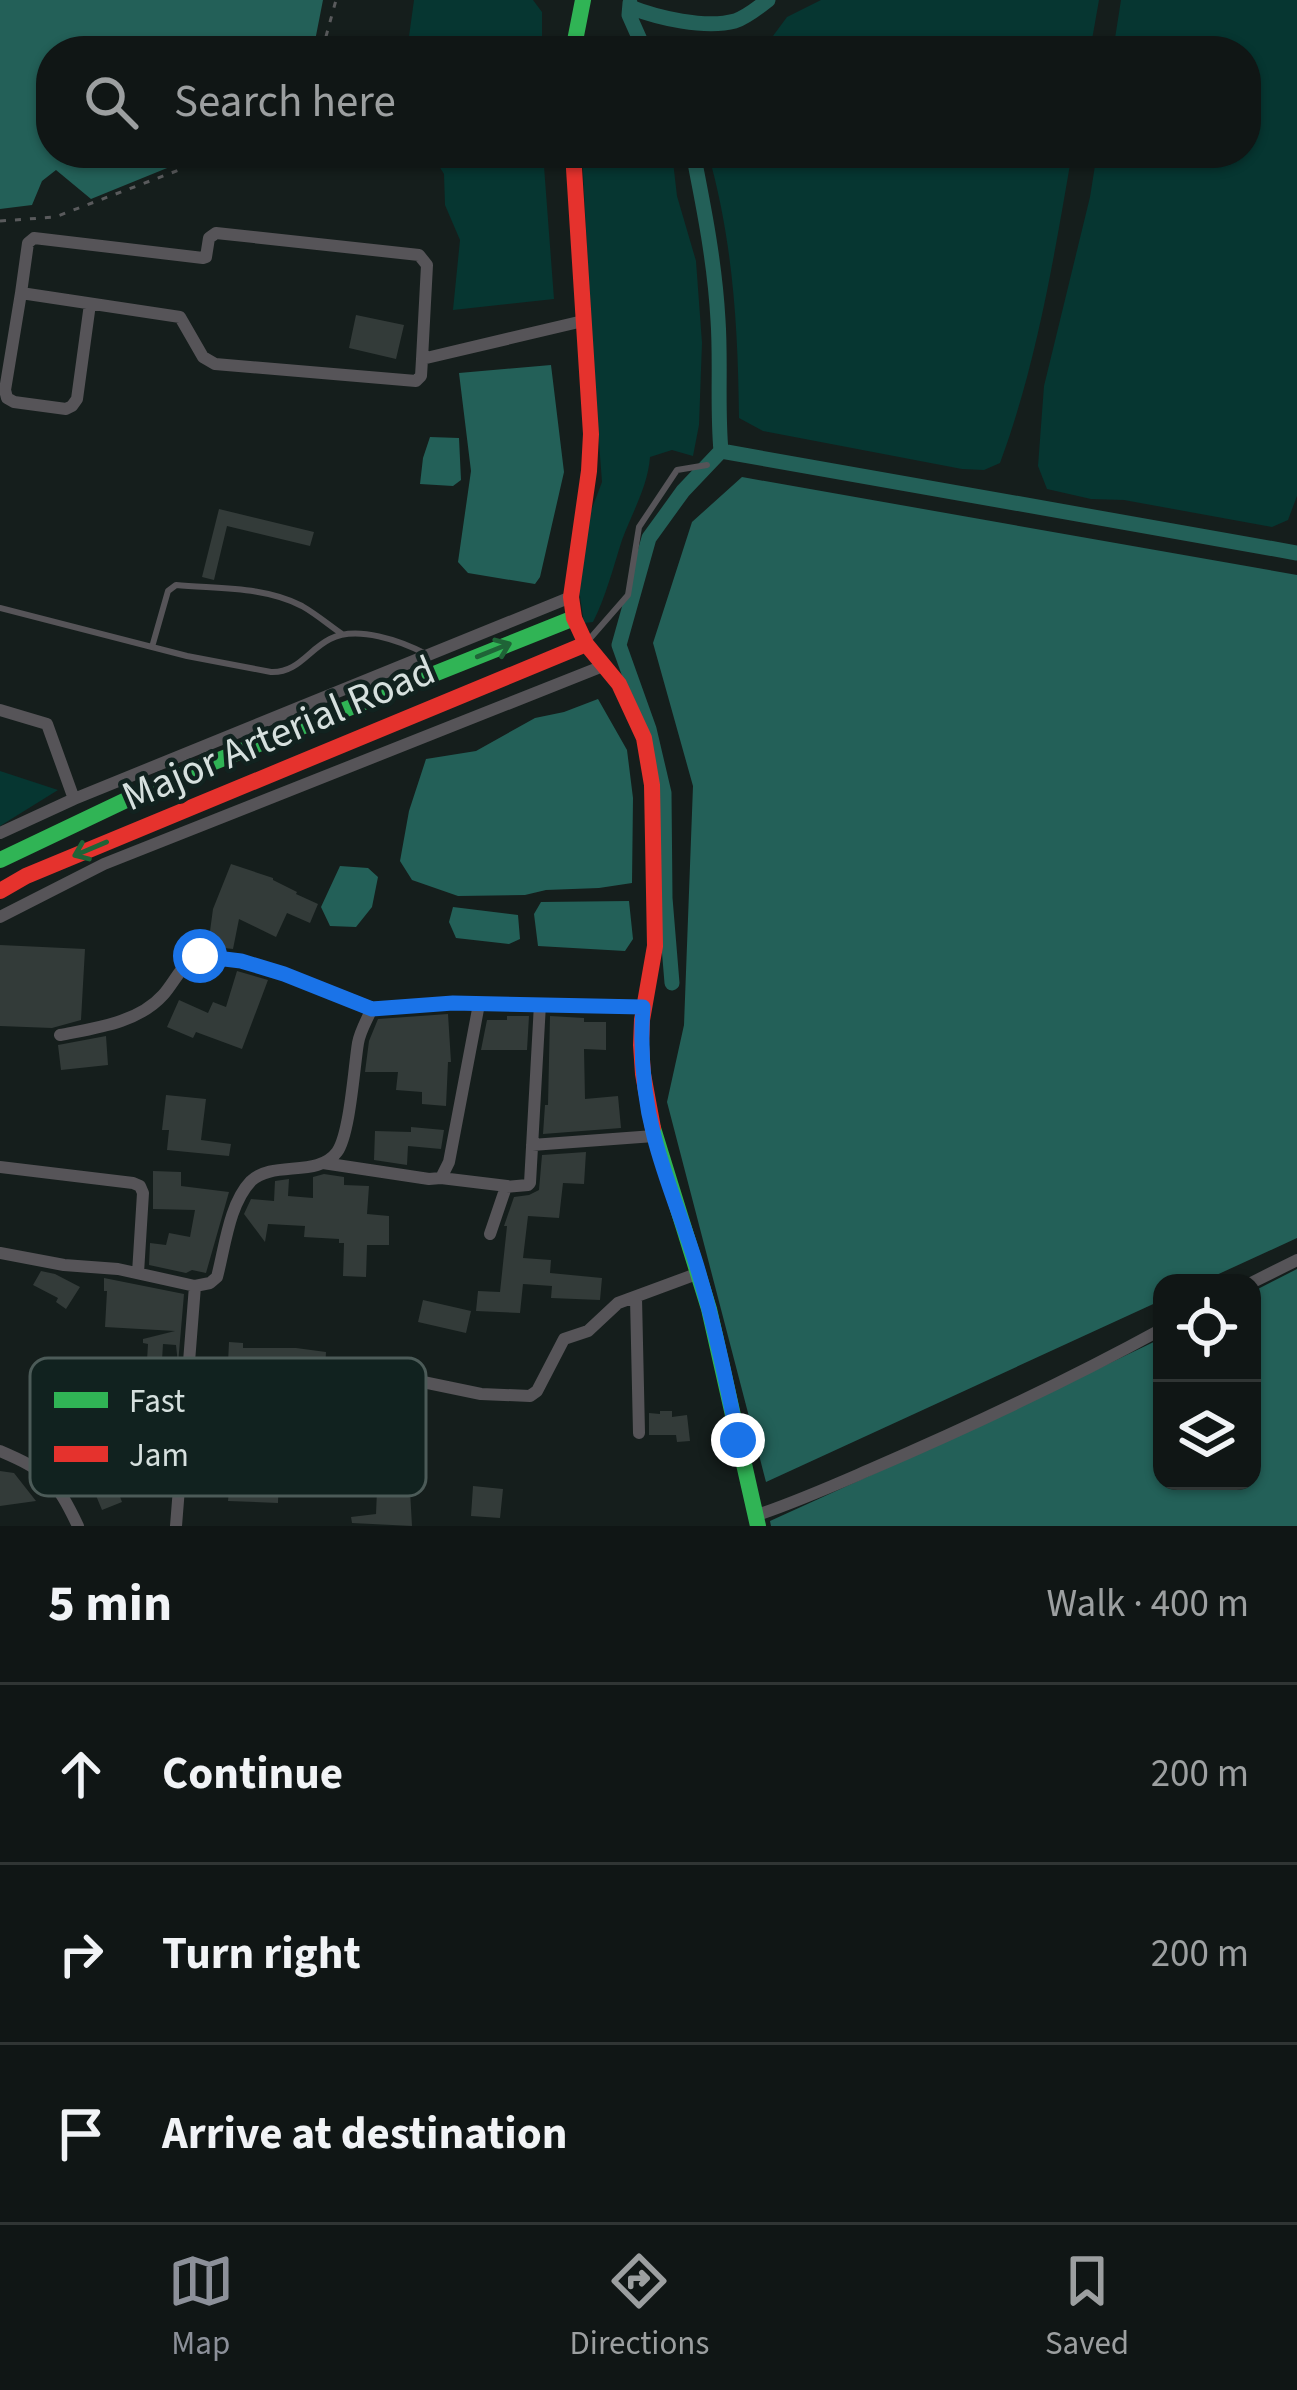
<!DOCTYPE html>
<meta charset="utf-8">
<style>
body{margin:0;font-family:"Source Sans 3",sans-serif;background:#1e2322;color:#f1f3f6}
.controls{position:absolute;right:36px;bottom:36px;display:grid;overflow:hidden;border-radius:24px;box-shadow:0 3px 9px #0004}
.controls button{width:108px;height:108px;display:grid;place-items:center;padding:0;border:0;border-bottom:3px solid #303534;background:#101615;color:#f1f3f6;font:60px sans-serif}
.stop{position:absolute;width:36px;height:36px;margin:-27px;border:9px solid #1a73e8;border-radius:50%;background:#fff}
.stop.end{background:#1a73e8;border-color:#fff;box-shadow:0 3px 12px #0008}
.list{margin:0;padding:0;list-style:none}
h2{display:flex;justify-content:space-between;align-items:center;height:156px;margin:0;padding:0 48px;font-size:51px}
h2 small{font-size:39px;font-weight:400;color:#9c9fa0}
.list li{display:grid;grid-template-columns:78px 1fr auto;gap:36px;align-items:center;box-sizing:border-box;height:180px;padding:0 48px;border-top:3px solid #303534}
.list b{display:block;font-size:45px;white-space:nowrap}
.list em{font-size:39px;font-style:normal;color:#9c9fa0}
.icon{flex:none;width:66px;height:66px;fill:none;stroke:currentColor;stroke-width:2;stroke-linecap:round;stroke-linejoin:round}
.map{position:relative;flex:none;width:1297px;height:1526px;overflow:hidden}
.search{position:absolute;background:#101615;box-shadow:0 3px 9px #0004;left:36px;right:36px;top:36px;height:132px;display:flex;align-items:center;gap:30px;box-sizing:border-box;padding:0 42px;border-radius:48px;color:#9c9fa0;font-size:45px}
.sheet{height:696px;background:#101615}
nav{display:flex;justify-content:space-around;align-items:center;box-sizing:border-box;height:168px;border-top:3px solid #303534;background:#101615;font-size:33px;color:#9c9fa0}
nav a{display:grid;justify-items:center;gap:6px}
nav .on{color:#8c9099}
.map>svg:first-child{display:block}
.green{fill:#063631}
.water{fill:#236058}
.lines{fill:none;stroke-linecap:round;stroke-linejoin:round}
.canal{stroke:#236058;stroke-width:15}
.building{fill:#333b39}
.path{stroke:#595a5c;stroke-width:3;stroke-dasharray:6 9;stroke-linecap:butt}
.lane{stroke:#565458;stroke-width:6}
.street{stroke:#565458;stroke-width:12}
.fast{stroke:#30b455;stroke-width:16}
.jam{stroke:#e5322d;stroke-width:16}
.oneway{stroke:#1f6437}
.route{stroke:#1a73e8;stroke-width:15}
.labels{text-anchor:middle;stroke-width:9;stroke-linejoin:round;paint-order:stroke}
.street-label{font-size:42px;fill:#d6e0de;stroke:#11221f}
.key{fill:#11221f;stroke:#4c5b58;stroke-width:3}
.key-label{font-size:33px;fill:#d6e0de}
</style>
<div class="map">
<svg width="1297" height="1526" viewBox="0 0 1297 1526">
<rect width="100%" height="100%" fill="#151e1c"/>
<path class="green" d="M414 0H533L542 12V51H407Z
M821 0H1099L1090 51H698L770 40 787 17Z
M1121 0H1297V496L1288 520 1272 527 1124 500 1091 499 1047 489 1038 466 1044 386 1090 197 1097 153H1246V51H1113Z
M431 153H543L554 299 453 310 460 240 445 205 444 174Z
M582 153H672L677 196 696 261 702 343 699 425 693 456 672 450 650 457C648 486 632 513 622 540 613 568 606 596 593 622L584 623 578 583 588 519 602 482 593 363Z
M708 153H1072C1054 257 1037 363 1000 463L984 470 962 469 763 431 739 418C738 327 733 241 708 153Z
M0 771 58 790 0 826Z"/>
<path class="water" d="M0 0H323L313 51H51V153H204L91 199 56 170 42 181 32 205 0 209Z
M551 365 564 472 540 577 535 584 468 573 458 562 471 471 459 373Z
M430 437 459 438 461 480 453 486 420 484 423 458Z
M742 477 1297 575V1238L1199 1283H1162V1300L766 1482 667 1102 684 1025 693 786 653 643 692 522Z
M598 699 627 750 633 798 632 883 599 888 546 890 525 895 458 896 412 880 400 861 409 811 426 759 476 751 535 718 564 712Z
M340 866 368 868 378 877 372 907 356 927 330 926 321 907Z
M629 901 633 939 625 951 538 946 534 914 541 902Z
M453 907 518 915 520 939 509 944 456 938 449 922Z
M1297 1269V1526H771L770 1521 970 1430 1162 1338V1481H1252V1292Z"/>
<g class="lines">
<path class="canal" d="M630 3 629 15 645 51
M630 7C658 18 705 29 735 21 747 17 759 7 768 0
M693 153C704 208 715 264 718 320 721 363 717 407 721 451L1297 553
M672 983 665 898 664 793 649 729 619 645 649 538 683 491 721 451"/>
</g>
<path class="building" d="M356 315 404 325 396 359 349 348Z
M219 509 314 532 310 546 227 526 214 580 202 577Z
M231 864 273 878V880L297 892 296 894 318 904 310 923 287 913 276 937 239 919 233 949 208 946 213 909Z
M0 945 85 949 81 1020 52 1028 0 1026Z
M237 971 268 980 242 1049 196 1032 193 1038 167 1027 179 1000 208 1013 213 1002 226 1007Z
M448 1014 451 1062H448L446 1106 422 1104V1092L396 1090 398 1072H365L369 1041 378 1019Z
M507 1016H529L527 1050H481L487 1020H507Z
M550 1016 584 1018V1022H606V1050L584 1049 585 1099 618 1096 621 1128 543 1134 545 1105H548Z
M106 1036 108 1065 61 1070 58 1045Z
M166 1095 206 1099 201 1140 231 1144 229 1156 167 1150 169 1130H162Z
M411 1127 444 1130 441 1149 408 1146 407 1165 374 1160 375 1131 411 1132Z
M586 1152 584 1184 563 1183 559 1218 528 1216 523 1258 551 1260 550 1273 602 1278 600 1300 551 1298 552 1286 523 1284 520 1313 476 1311 478 1291 500 1292 507 1226H504L514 1197 529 1195 539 1190 542 1155Z
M153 1171 181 1172V1186L229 1192 206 1273 192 1270 186 1273 149 1265 150 1243 166 1245 169 1233 190 1237 195 1210 153 1209Z
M324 1174 344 1177V1185L369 1186 367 1214 389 1216V1245H367L366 1277 343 1276 344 1243H339V1239L304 1237 305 1226 268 1224 265 1242 244 1214 251 1199 274 1201 275 1181 289 1179 288 1196 313 1198V1177Z
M41 1271 55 1274 80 1287 66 1309 56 1302 58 1298 33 1285Z
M104 1278 184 1294 178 1364 176 1345 163 1344 161 1377 177 1376 176 1399H165L164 1401 136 1400 138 1376 146 1377 148 1344 143 1343V1339L175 1331 105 1327 107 1291H104Z
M423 1300 471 1311 466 1333 418 1322Z
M229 1342 243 1343V1348H296L326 1352 325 1370 298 1368 299 1364 228 1363Z
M660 1411H672V1417L687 1415 690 1441 677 1442 676 1435H649V1413L660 1414Z
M132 1434 173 1435 171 1453 121 1452 126 1462 110 1470 122 1502 102 1510 90 1481 88 1482 80 1466 132 1439Z
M253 1445 276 1446 275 1470H279L278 1503 228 1501 229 1490 199 1488V1492H189L191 1469 206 1470V1447H221V1470L226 1471 225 1478 251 1479Z
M0 1471 14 1473 36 1501 0 1506Z
M473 1486 503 1489 500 1518 471 1516Z
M377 1490H410L412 1526 352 1523 351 1517 376 1514Z"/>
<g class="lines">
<path class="path" d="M322 51 336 0
M0 221 55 217 179 170 210 153"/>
<path class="lane" d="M0 608 187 656 271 672C298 673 308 650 330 639 357 625 401 641 426 654
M587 642 628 595 639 527 677 470 707 465
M152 647 168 591 176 585C217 589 264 586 302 606 316 614 329 625 342 634"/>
<path class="street" d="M21 293 5 390 7 398 14 402 66 409 72 406 77 399 90 304
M422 359 421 376 416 381 215 364 203 357 180 317 21 293 28 243 34 238 203 258 206 257 209 238 216 233 419 255 427 265 422 359 583 321
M0 710 47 724 74 799
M0 833 74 799 571 597
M0 917 104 864 603 666
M60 1035C95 1028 138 1023 163 995 173 984 181 966 193 959 221 943 340 996 372 1008
M532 1145 654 1136
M323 1163 429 1179 441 1178 449 1162 479 1004
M0 1167 133 1183 140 1186 143 1193 138 1273
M441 1178 507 1186
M490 1234 506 1187 528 1185 530 1183 540 1004
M0 1253 64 1265 118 1269 195 1286
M1251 1283 1297 1260
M636 1298 639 1433
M189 1371 357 1383 423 1382 481 1394 530 1396 537 1391 564 1339 588 1331 618 1303 699 1273
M0 1451C47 1471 56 1480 78 1526
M757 1515C796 1502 832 1486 869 1470 969 1427 1067 1381 1162 1329
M176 1526 195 1286 210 1283 217 1277C225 1247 229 1204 251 1181 273 1160 318 1178 337 1152 350 1134 354 1067 358 1043 360 1031 367 1020 372 1008L453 1003 643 1007"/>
<path class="fast" d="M573 51 583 0
M0 860 164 782 574 618
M653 1128 709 1309 758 1526"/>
<path class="jam" d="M573 153 591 434 589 471 571 597 574 618 586 644 619 684 644 738 652 785 655 946 642 1020 641 1045 643 1074 653 1128
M0 891 26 876 586 644"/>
</g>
<defs><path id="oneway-shaft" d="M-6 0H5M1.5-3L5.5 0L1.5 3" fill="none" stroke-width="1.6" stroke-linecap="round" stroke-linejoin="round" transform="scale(3)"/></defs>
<g class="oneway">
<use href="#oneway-shaft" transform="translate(494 650) rotate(-22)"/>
<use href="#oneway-shaft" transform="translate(90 849) rotate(157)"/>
</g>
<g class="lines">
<path class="route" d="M200 956 241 961 284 974 372 1009 453 1003 643 1007C640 1050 643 1094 654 1136 666 1184 687 1230 700 1277 716 1331 727 1385 738 1440"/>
</g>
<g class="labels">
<g class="street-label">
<text transform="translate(278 732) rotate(-23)" y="15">Major Arterial Road</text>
</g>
</g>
<rect x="30" y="1358" width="396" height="138" rx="18" class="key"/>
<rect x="54" y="1392" width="54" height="16" fill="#30b455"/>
<rect x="54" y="1446" width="54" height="16" fill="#e5322d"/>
<g class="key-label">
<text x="129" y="1412">Fast</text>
<text x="129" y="1466">Jam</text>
</g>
</svg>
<div class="controls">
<button><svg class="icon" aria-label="locate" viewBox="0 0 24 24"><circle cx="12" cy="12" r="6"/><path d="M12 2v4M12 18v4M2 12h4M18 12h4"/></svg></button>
<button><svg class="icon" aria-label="layers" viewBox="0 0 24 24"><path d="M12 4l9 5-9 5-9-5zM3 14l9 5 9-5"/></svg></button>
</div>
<div class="stop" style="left:200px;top:956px"></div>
<div class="stop end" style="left:738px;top:1440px"></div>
<div class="search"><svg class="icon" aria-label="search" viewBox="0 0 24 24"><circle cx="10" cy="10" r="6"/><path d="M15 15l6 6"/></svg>Search here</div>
</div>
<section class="sheet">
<h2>5 min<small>Walk · 400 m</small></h2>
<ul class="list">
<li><svg class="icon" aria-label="ahead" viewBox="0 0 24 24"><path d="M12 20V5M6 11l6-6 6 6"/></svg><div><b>Continue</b></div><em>200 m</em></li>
<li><svg class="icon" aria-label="right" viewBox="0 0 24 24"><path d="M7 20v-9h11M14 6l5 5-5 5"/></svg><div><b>Turn right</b></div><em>200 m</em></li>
<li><svg class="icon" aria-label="arrive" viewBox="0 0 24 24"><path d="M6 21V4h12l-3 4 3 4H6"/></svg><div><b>Arrive at destination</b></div></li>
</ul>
</section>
<nav>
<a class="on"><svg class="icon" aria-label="map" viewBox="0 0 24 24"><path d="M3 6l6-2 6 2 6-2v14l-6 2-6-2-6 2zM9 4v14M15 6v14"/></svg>Map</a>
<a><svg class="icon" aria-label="directions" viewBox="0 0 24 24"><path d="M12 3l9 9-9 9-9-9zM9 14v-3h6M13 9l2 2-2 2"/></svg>Directions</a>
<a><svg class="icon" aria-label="saved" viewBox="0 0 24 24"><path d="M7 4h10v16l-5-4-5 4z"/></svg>Saved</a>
</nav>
